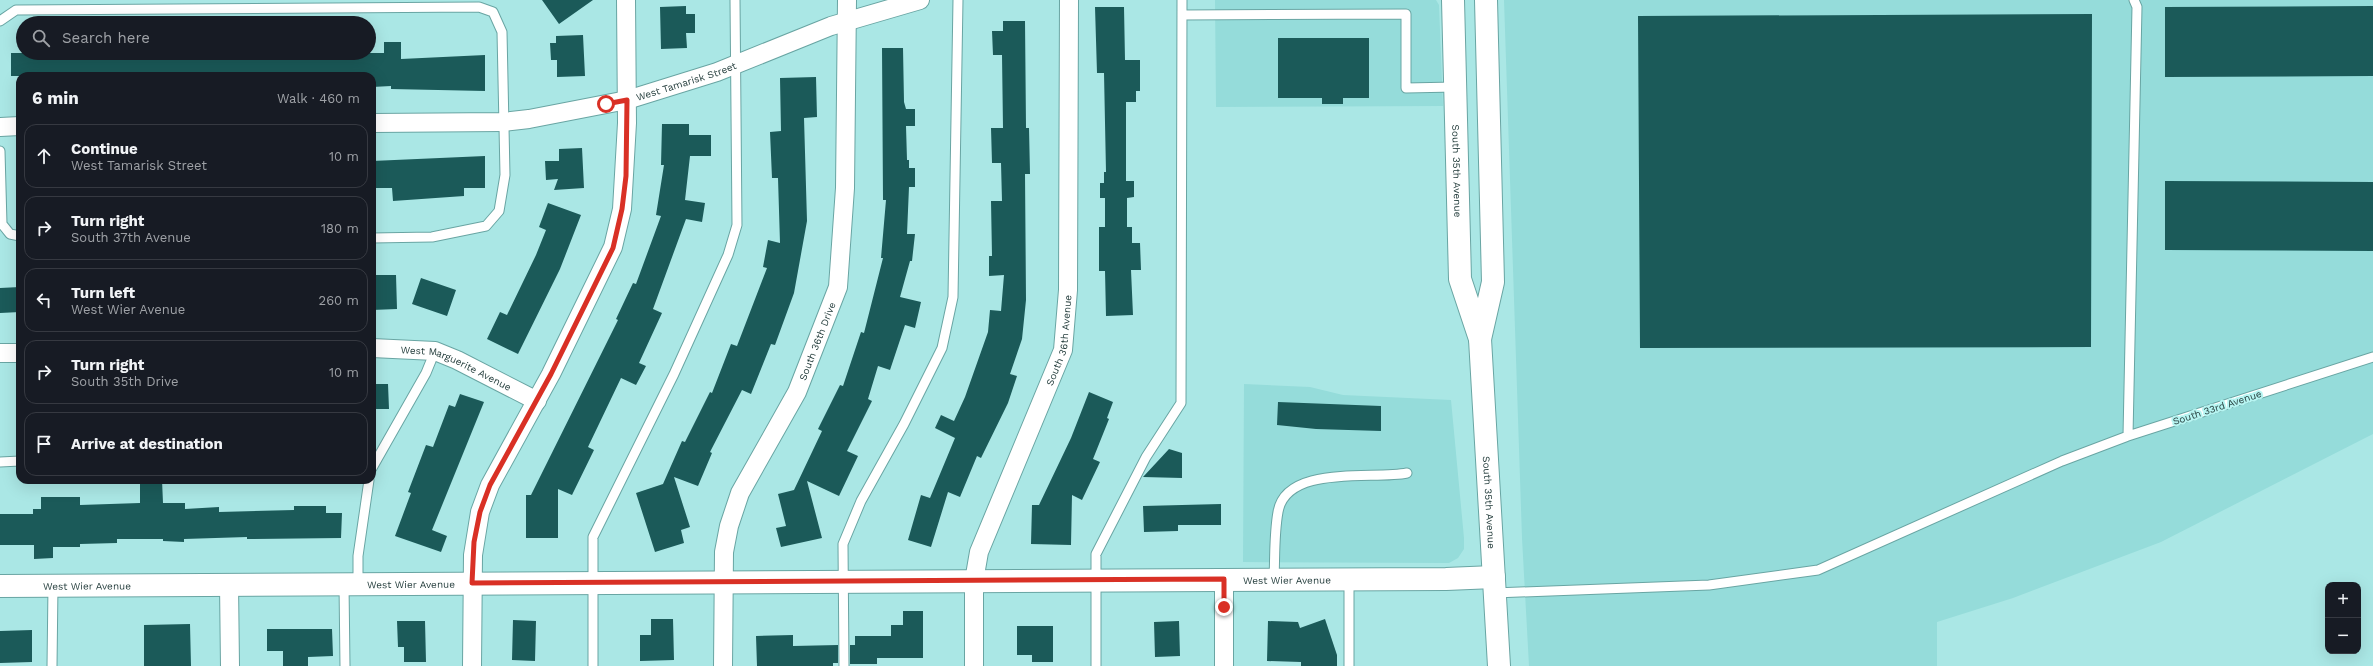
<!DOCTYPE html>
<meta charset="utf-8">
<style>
body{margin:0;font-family:"Work Sans",sans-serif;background:#242831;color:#f1f3f6}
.controls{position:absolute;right:12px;bottom:12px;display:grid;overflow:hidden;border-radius:8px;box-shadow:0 4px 16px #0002}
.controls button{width:36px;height:36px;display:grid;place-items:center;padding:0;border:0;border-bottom:1px solid #363941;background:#171b24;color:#f1f3f6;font:20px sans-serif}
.stop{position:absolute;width:12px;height:12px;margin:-9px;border:3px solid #d93025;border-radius:50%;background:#fff}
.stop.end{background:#d93025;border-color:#fff;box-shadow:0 1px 4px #0008}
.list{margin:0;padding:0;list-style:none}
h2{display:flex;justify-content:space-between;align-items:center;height:52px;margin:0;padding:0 16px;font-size:17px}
h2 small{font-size:13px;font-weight:400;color:#9ea1a6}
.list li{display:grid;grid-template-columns:26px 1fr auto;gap:12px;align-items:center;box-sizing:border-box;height:64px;margin:0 8px 8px;padding:0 8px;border:1px solid #363941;border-radius:12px}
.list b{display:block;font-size:15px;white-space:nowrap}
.list p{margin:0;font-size:13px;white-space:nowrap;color:#9ea1a6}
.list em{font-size:13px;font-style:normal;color:#9ea1a6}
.icon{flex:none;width:22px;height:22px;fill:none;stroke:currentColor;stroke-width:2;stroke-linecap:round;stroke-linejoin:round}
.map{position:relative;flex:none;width:2373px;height:666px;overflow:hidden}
.search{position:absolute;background:#171b24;box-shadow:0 4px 16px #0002;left:16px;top:16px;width:360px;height:44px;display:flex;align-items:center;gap:10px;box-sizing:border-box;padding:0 14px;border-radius:22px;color:#9ea1a6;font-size:15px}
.panel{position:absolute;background:#171b24;box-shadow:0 4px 16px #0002;left:16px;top:72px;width:360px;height:412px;border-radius:12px}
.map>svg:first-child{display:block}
.built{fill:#95dcda}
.building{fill:#1b5a59}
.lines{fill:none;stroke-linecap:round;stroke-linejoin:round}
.lane-casing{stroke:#69a5a3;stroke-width:11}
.street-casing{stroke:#69a5a3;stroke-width:20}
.secondary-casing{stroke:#69a5a3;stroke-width:24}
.lane{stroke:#fff;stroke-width:9}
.street{stroke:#fff;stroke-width:18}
.secondary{stroke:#fff;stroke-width:22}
.route{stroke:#d93025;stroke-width:5}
.labels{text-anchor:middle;stroke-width:4;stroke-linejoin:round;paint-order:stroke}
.street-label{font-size:10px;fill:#243d3c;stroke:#b7f5f2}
</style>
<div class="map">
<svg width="2373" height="666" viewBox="0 0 2373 666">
<rect width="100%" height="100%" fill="#aae7e5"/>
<path class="built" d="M1215 0H1436L1439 5 1443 106 1216 107Z
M1504 0H2373V434L2161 542 2013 598 1937 622V666H1529L1522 538Z
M1244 384 1310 387 1343 395 1451 400 1464 538V549L1458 558 1449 563 1243 562Z"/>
<path class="building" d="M542 0H593L559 24Z
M686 6V14H695V33H686L687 48 661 49 660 7Z
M2373 6V76L2165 77V7Z
M1095 7H1124L1125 60H1140V91H1136V102H1126V181H1134V197L1127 198V227H1132V243H1140L1141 270H1131L1133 315 1106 316 1105 271H1099V227H1105V198H1100V183H1104V172H1106L1104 73H1097Z
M2092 14 2091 347 1640 348 1638 16Z
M1003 21H1025L1026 128H1029L1030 174H1025L1026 300 1022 339 1010 374 1017 376 1008 403 981 458 977 456 960 497 948 492 931 547 908 540 921 495 930 498 955 438 935 428 941 415 954 421 965 397 988 332 990 310 1001 311 1004 275 989 276V256H992L991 201H1002L1001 163H992L991 128H1003L1002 55H993L992 31H1003Z
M583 35 585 76 557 77V60H551L550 43H556V36Z
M1278 38H1369V98H1343V104H1322V98H1278Z
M384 42H401V59L485 55V91L391 89V86L372 87V76H11V53H58V59L119 60V53H384Z
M882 48H903L904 102 906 109H915V126H906L907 160H909V168H915V187H909L907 234H915L912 261H910L900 297 921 302 915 328 905 325 890 370 878 366 868 399 872 401 847 451 858 456 839 496 807 481 822 538 781 547 776 528 786 526 778 494 794 490 822 431 818 429 840 385 843 386 861 332 864 333 883 258H881L886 200H883Z
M816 77 817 117 804 118 807 221 794 293 775 345 771 344 751 394 742 390 710 452 712 453 698 486 674 477 690 527 681 530 684 543 655 552 636 493 663 484 682 441 685 442 710 392 712 393 731 344 737 346 767 268 763 267 768 240 780 243 778 178H772L770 132 781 131 780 78Z
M662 124H689V135H711V156H690L685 200 705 203 702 222 686 219 653 309 662 313 639 363 646 366 636 385 621 378 588 447 594 450 572 495 558 489V538H526V495H531L618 320 616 319 633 283 636 284 661 216 656 215 664 165H661Z
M582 148 584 188 554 190 558 179 546 180 545 161H559V149Z
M485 156V188H464V196L393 201 392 188H372V161Z
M2165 181 2373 182V251L2165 250Z
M548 203 581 215 560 269 518 354 487 339 500 312 507 315 536 255 546 230 539 227Z
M372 275H396L397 309 372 310Z
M421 278 456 290 447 316 412 304Z
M20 287V312L0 313V288Z
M372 384H388L389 409H372Z
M1089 392 1113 402 1107 418 1109 419 1093 459 1100 462 1082 500 1072 495 1071 545 1031 544 1032 505H1039L1071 438Z
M460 394 484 402 432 530 447 536 441 552 395 536 411 493 408 492 426 445 433 447 449 405 455 407Z
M1278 402 1381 406V431L1316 429 1277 425Z
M1169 449 1182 453V478L1143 477Z
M140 480H162L163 503H185V509L219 507V512L294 510V506H326V513H342L341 538 247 539V537L184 539V542L163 541V539H117V543L80 544V547H53V558L34 559V545H0V514H33V509H41V497H80V505L140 503Z
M1221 504V525H1178V531L1144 532 1143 506Z
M903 611H923V658H877V664H850V645H855V636H891V625H903Z
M651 619H673L674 660 640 661V635H651Z
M1325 619 1337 655V666H1301V662L1267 661 1268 621 1298 622 1300 628Z
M513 620 536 621 535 661 512 660Z
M397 621H425L426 662H404V647H398Z
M1179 621 1180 656 1155 657 1154 622Z
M190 624 191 666H144V625Z
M1017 626H1053V662H1032V655H1017Z
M267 629H332L333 656 308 657V666H283V651H267Z
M32 630V662L0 663V631Z
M793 635V646L838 645V663H833V666H757L756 636Z"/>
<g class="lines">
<defs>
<path id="lane" d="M1182 15 1406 14V88L1455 87
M0 21 16 10 479 7 493 12 502 32 505 175 499 211 486 226 432 237 372 238
M0 151 2 224 10 234 20 236
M2128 436 2137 7 2134 0
M0 462 20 461
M372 468 426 373 435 351
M1274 579C1275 557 1274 534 1278 512 1286 464 1373 480 1407 473
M1349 579V666
M344 584 345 666
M358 584V556L369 480
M1494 593 1709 585 1818 570 2062 461 2128 436 2373 357
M52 666 53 586
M593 666V537L674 374 728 255 737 225 735 0
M844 666 843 544 861 501 904 424 942 348 953 297 958 0
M1096 666V554L1146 457 1181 403 1182 0"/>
<g id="street">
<path id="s1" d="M372 123 503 122 529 119 627 100 717 72 831 26 920 0"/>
<path d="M0 127 20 126"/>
<path id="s2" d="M372 348 435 351 457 360 537 401"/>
<path d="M0 353H20"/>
<path d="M1224 579V666"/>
<path d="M229 584 230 666"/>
<path d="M472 666 473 555 480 512 490 485 551 374 613 247 622 209 627 123 626 0"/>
<path id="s3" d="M723 666 724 552 729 526 740 493 797 392 838 287 845 188 847 0"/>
<path id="s4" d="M974 666V581L979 552 1063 350 1068 290 1069 0"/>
</g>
<g id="secondary">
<path id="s5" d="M1453 0 1460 279 1480 339 1499 666"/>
<path d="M1480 339 1493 282 1486 0"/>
<path id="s6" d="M0 586 1446 579 1494 577"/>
</g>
</defs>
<use href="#lane" class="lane-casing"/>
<use href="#street" class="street-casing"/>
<use href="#secondary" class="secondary-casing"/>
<use href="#lane" class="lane"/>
<use href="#street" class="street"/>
<use href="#secondary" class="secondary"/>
</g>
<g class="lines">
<path class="route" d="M606 104 627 100 626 176 622 209 613 248 551 374 490 485 480 512 474 542 472 583 1224 579V607"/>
</g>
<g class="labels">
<g class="street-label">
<text dy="4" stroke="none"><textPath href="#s1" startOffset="319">West Tamarisk Street</textPath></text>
<text dy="4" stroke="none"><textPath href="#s5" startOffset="171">South 35th Avenue</textPath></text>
<text dy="4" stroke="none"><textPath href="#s4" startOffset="342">South 36th Avenue</textPath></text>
<text dy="4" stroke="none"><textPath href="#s3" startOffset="346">South 36th Drive</textPath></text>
<text dy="4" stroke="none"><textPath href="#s2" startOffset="88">West Marguerite Avenue</textPath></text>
<text transform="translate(2217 407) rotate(-18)" y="4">South 33rd Avenue</text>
<text dy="4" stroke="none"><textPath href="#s5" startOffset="506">South 35th Avenue</textPath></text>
<text dy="4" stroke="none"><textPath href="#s6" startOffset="1287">West Wier Avenue</textPath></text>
<text dy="4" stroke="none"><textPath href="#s6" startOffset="411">West Wier Avenue</textPath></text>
<text dy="4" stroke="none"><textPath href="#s6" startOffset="87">West Wier Avenue</textPath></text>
</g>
</g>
</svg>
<div class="controls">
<button>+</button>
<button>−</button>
</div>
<div class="stop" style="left:606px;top:104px"></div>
<div class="stop end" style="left:1224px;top:607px"></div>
<div class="search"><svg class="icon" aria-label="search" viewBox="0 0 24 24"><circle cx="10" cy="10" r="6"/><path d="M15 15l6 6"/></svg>Search here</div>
<section class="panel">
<h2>6 min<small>Walk · 460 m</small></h2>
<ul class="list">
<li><svg class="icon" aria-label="ahead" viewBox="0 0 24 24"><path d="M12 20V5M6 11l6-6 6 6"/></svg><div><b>Continue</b><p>West Tamarisk Street</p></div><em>10 m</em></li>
<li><svg class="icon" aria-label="right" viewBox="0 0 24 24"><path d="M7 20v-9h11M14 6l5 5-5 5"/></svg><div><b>Turn right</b><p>South 37th Avenue</p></div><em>180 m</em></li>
<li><svg class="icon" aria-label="left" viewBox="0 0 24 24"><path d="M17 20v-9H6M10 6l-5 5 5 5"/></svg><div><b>Turn left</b><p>West Wier Avenue</p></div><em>260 m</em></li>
<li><svg class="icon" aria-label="right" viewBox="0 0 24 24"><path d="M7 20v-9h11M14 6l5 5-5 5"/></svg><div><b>Turn right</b><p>South 35th Drive</p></div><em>10 m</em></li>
<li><svg class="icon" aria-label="arrive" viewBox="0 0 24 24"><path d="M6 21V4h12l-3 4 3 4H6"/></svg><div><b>Arrive at destination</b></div></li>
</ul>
</section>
</div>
